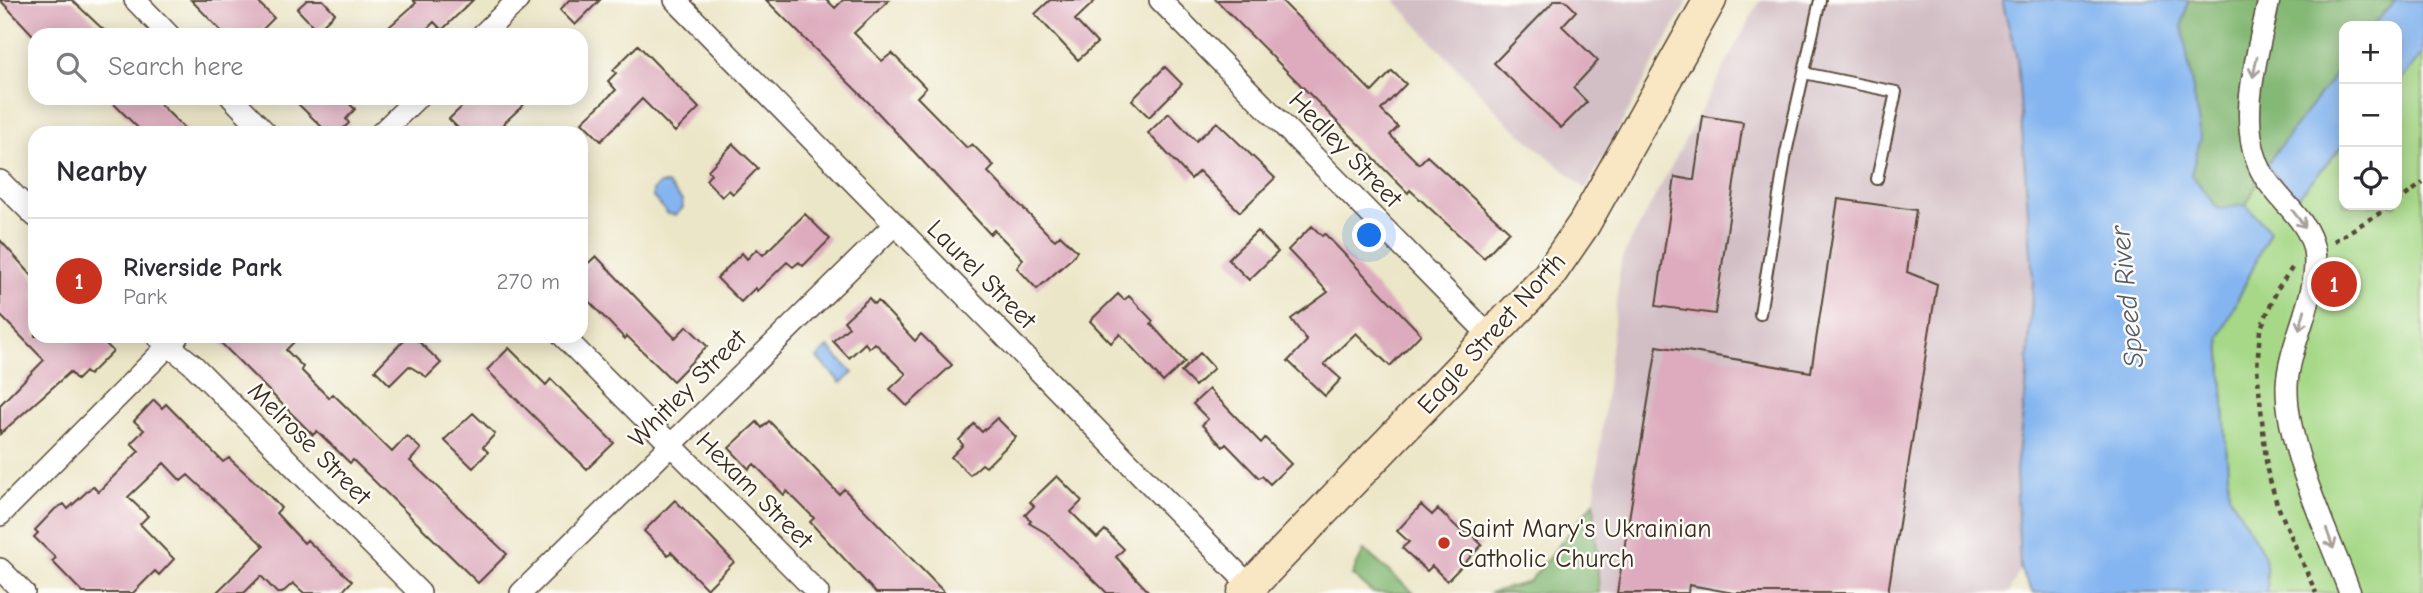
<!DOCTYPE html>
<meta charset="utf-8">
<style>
body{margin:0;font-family:"Comic Neue",sans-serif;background:#f2f2f3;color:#2b2b33}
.controls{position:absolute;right:21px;top:21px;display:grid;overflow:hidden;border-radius:14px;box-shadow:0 4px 18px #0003}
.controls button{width:63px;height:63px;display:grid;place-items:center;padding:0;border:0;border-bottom:2px solid #e1e1e2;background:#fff;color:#2b2b33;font:35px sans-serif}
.you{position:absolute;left:1370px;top:236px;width:24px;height:24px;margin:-18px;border:5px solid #fff;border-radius:50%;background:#1a73e8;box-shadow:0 0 0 10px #1a73e833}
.badge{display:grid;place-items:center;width:46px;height:46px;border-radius:50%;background:#c8321e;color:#fff;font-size:23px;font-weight:700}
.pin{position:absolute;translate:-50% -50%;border:4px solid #fff;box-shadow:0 2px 7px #0006}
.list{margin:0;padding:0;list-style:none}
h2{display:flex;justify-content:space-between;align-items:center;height:91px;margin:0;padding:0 28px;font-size:30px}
h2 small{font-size:23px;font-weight:400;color:#7c7c81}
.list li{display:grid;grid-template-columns:46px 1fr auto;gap:21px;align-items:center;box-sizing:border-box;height:126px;padding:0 28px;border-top:2px solid #e1e1e2}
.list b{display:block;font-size:26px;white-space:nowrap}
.list p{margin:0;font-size:23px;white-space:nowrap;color:#7c7c81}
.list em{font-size:23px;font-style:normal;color:#7c7c81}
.icon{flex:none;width:38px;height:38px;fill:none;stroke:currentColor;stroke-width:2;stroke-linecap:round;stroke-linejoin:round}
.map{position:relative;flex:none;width:2423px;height:593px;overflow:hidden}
.search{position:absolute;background:#fff;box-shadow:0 4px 18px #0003;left:28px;top:28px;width:560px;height:77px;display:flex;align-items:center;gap:18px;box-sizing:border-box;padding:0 24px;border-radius:21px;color:#7c7c81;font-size:26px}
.panel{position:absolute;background:#fff;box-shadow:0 4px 18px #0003;left:28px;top:126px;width:560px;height:217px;border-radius:21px}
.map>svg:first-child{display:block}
.industrial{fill:#d2bec5}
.green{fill:#a6d887;stroke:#708152;stroke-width:2;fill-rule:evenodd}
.forest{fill:#84b874;stroke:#607149;stroke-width:2}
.water{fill:#84b5f0;stroke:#607087;stroke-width:2}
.building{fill:#ddabbd}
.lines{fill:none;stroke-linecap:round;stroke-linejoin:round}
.lane-casing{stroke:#564638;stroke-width:14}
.street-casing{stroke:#564638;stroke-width:24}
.secondary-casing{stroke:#564638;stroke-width:35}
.path{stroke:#564638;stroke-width:4.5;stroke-dasharray:5 5;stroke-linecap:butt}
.lane{stroke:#fff;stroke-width:10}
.street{stroke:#fff;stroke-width:21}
.secondary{stroke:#f9e7c3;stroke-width:32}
.oneway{stroke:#a79f9a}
.poi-dot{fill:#c8321e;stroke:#fdfcf7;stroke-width:2.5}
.labels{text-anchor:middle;stroke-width:5;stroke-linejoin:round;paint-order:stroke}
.street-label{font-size:26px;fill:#3b2a1e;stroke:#fdfcf7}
.poi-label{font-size:26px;fill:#3b2a1e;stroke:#fdfcf7;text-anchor:start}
.water-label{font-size:28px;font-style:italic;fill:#555b68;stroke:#fdfcf7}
</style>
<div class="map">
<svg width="2423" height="593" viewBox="0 0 2423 593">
<rect width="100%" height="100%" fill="#fdfcf7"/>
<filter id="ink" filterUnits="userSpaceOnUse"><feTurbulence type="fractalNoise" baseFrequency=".0143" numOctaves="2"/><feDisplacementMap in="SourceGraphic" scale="14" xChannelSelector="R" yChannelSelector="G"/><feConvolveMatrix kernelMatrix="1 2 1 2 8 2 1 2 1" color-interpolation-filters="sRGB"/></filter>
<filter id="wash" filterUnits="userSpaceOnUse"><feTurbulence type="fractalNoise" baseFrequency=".00686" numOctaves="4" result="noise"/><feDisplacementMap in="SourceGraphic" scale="28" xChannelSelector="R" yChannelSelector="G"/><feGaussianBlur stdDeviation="1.57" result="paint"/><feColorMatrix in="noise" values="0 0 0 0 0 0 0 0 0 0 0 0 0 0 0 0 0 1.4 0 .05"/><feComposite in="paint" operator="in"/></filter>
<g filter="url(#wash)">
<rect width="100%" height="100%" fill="#ece6c8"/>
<path class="industrial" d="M1394 0H1688L1586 189 1507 122Z
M1760 0H2002L2017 59 2033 280 2026 389 2016 470 2020 569 2009 593H1599L1594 502 1621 260Z"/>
<path class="green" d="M2188 0H2423V593H2268L2265 557 2229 494 2220 337 2270 231 2218 209 2191 174 2182 25ZM2344 26H2397V205H2344Z"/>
<path class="forest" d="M2188 0H2396L2372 26H2344V63L2266 165 2246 205 2219 209 2191 174 2201 138 2182 25Z
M1594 502 1599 593H1489L1529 582Z
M1364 550 1414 593H1373L1352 575Z"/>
<path class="water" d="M2002 0H2188L2182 25 2201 138 2191 174 2218 209 2246 205 2270 231 2220 337 2229 494 2265 557 2268 593H2033L2020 569 2016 470 2026 389 2033 280 2017 59Z
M2396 0H2423V54L2397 84V26H2372Z
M2344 63V144L2296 199 2266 165Z
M660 184H667L682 200 683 208 676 215 668 214 653 197V190Z
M828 347 853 373 841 383 817 358Z"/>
<g id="blocks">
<path class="building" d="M0 0H72L109 35H33Z
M191 0H256L274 18 257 35H225Z
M307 0H323L335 13 317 30 297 9Z
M413 0H473L442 30 434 22 421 35H380L416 3Z
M569 0H600L575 25 560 10Z
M766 0H827L835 8 843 0H889L854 33 882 61 892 53 926 88 917 97 967 148 972 144 994 166 988 172 1048 234 1055 240 1060 235 1077 251 1072 258 1037 289 1017 268 1023 259 994 230 990 234 869 103Z
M1050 0H1096L1075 20 1097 43 1078 60 1035 14Z
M1216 0H1281L1372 92 1392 71 1406 84 1381 110 1398 127 1390 135 1419 164 1427 156 1509 231 1484 258 1410 190 1408 193Z
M1555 0H1565L1576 11 1562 26 1598 61 1573 88 1587 102 1561 128 1494 63Z
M638 45 699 108 675 132 642 99 601 141 582 122 616 90 608 81 616 73 613 70Z
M1165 67 1182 84 1149 117 1132 100Z
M108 98H154L189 133H143Z
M292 98H343L355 109 346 119 349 123 339 133H328Z
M471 98H531L504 123 513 133H463L449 119Z
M1169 113 1196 141 1217 122 1275 178 1240 212 1199 171 1191 179 1148 133Z
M1703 116 1743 122 1715 314 1656 306 1675 177 1694 180Z
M733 144 758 168 733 194 729 190 722 197 706 180 711 174 708 170Z
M1838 199 1916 210 1907 272 1937 284 1888 593H1734L1689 585 1688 593H1617L1657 346 1811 372Z
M805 214 830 239 803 266 799 262 793 267 787 262 757 291 755 288 741 302 717 278 742 253 747 259 757 249 763 255Z
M1312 226 1322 236 1325 234 1421 334 1390 366 1356 333 1324 364 1341 379 1325 396 1288 361 1307 341 1291 319 1328 292 1288 250Z
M1257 231 1278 252 1249 280 1228 259Z
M0 240 35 279V336H98L113 351 89 375 85 372 77 380 70 372 0 434V405L44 360 0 315Z
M596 256 675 338 687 326 707 346 673 381 627 336 625 339 581 293V270Z
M1118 294 1124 300 1129 296 1153 321 1151 324 1185 362 1163 382 1120 334 1111 343 1090 321Z
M869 298 874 304 878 301 915 341 921 334 952 365 907 406 890 389 906 374 875 343 869 348 865 343 849 358 833 341 849 327 844 321Z
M214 336H300L286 350 303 367 301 370 329 398 333 394 392 452 407 436 421 449 410 461 507 554 478 583 353 460 350 463 317 431 313 435Z
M408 336H413L441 363 427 377 409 366 390 385 375 370Z
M509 348 546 385 551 379 614 443 587 469 487 370Z
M1200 353 1214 368 1195 386 1181 372Z
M1209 389 1261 443 1265 438 1291 464 1270 484 1262 476 1259 478 1226 444 1223 447 1202 425 1208 419 1193 404Z
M154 400 162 408 166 404 223 462 229 458 264 490 281 508 276 513 304 543 307 540 352 581 341 593H304L293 583 282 593H277L261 576 244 593H216L264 546 188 475 181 481 164 463 128 497 148 516 140 524 174 559 159 575 155 571 133 593H83L52 561 56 558 34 537 38 533 35 530 55 509 64 504 68 509 93 486 98 492 139 451 131 443 144 430 134 421Z
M473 413 495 434 483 447 488 452 473 468 444 440Z
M997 418 1016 437 986 467 982 464 970 475 951 457 963 445 959 440 974 424 982 432Z
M769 421 839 494 844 489 945 593H876L810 522 814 518 787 491 784 495 754 464 749 469 729 448 757 422 762 428Z
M1057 476 1082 501 1071 512 1097 538 1105 530 1124 549 1116 557 1150 593H1107L1046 533 1029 523 1031 521 1025 515 1034 506 1030 502Z
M675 500 734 562 707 589 671 552 668 555 644 531Z
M1421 505 1432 515 1438 509 1463 533 1467 530 1482 545 1447 581 1432 566 1427 571 1402 548 1409 542 1397 531Z"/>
</g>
</g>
<g filter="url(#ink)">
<use href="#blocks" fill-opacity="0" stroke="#564638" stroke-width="2"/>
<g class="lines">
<defs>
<path id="lane" d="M1804 73 1896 92 1877 179
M1760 314 1786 153 1820 0"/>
<path id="street" d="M135 0 169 35
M675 0 1250 586
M1160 0 1492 338
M2269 0C2258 54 2234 125 2264 176 2280 202 2308 219 2314 250 2321 292 2289 342 2287 385 2285 446 2329 535 2350 593
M482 35 518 0
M232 98 266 133
M381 133 417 98
M0 181 35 216
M157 336 192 364 420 593
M563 336 818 593
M0 515 177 337
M0 569 24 593
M521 593 894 225"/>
<path id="secondary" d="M1244 593 1547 278 1584 224 1710 0"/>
</defs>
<use href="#lane" class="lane-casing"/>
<use href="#street" class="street-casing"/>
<use href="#secondary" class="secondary-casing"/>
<path class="path" d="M2397 202 2423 183
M2334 241 2393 205
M2292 268 2278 288 2260 330 2257 368 2267 470 2277 504 2316 593"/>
<use href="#lane" class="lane"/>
<use href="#street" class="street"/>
<use href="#secondary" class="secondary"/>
</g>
<defs><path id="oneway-shaft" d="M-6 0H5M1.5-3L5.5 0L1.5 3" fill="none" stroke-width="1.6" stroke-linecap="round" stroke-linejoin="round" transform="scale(1.75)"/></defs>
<g class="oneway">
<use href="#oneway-shaft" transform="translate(2255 67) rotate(101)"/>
<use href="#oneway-shaft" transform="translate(2299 219) rotate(52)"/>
<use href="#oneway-shaft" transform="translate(2302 320) rotate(105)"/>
<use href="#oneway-shaft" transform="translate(2330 539) rotate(70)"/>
</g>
</g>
<circle class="poi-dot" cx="1444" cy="543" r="7"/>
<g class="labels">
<g class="street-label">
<text transform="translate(1346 149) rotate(46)" y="9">Hedley Street</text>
<text transform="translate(982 274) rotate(45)" y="9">Laurel Street</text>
<text transform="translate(1491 333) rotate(-48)" y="9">Eagle Street North</text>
<text transform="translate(687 388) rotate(-45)" y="9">Whitley Street</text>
<text transform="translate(310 443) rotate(45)" y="9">Melrose Street</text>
<text transform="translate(755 490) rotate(45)" y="9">Hexam Street</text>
</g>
<g class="poi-label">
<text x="1458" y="537">Saint Mary's Ukrainian<tspan x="1458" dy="30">Catholic Church</tspan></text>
</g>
<g class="water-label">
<text transform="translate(2126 297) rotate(-96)" y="10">Speed River</text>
</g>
</g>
</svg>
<div class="controls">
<button>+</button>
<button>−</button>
<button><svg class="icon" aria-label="locate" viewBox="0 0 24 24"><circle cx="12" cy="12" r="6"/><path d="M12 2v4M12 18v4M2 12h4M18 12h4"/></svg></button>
</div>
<div class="you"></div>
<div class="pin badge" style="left:2334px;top:284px">1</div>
<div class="search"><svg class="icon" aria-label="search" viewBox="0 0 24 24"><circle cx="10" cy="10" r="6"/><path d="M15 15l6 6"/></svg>Search here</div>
<section class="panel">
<h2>Nearby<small></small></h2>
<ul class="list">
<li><span class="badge">1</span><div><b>Riverside Park</b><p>Park</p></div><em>270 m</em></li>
</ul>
</section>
</div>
